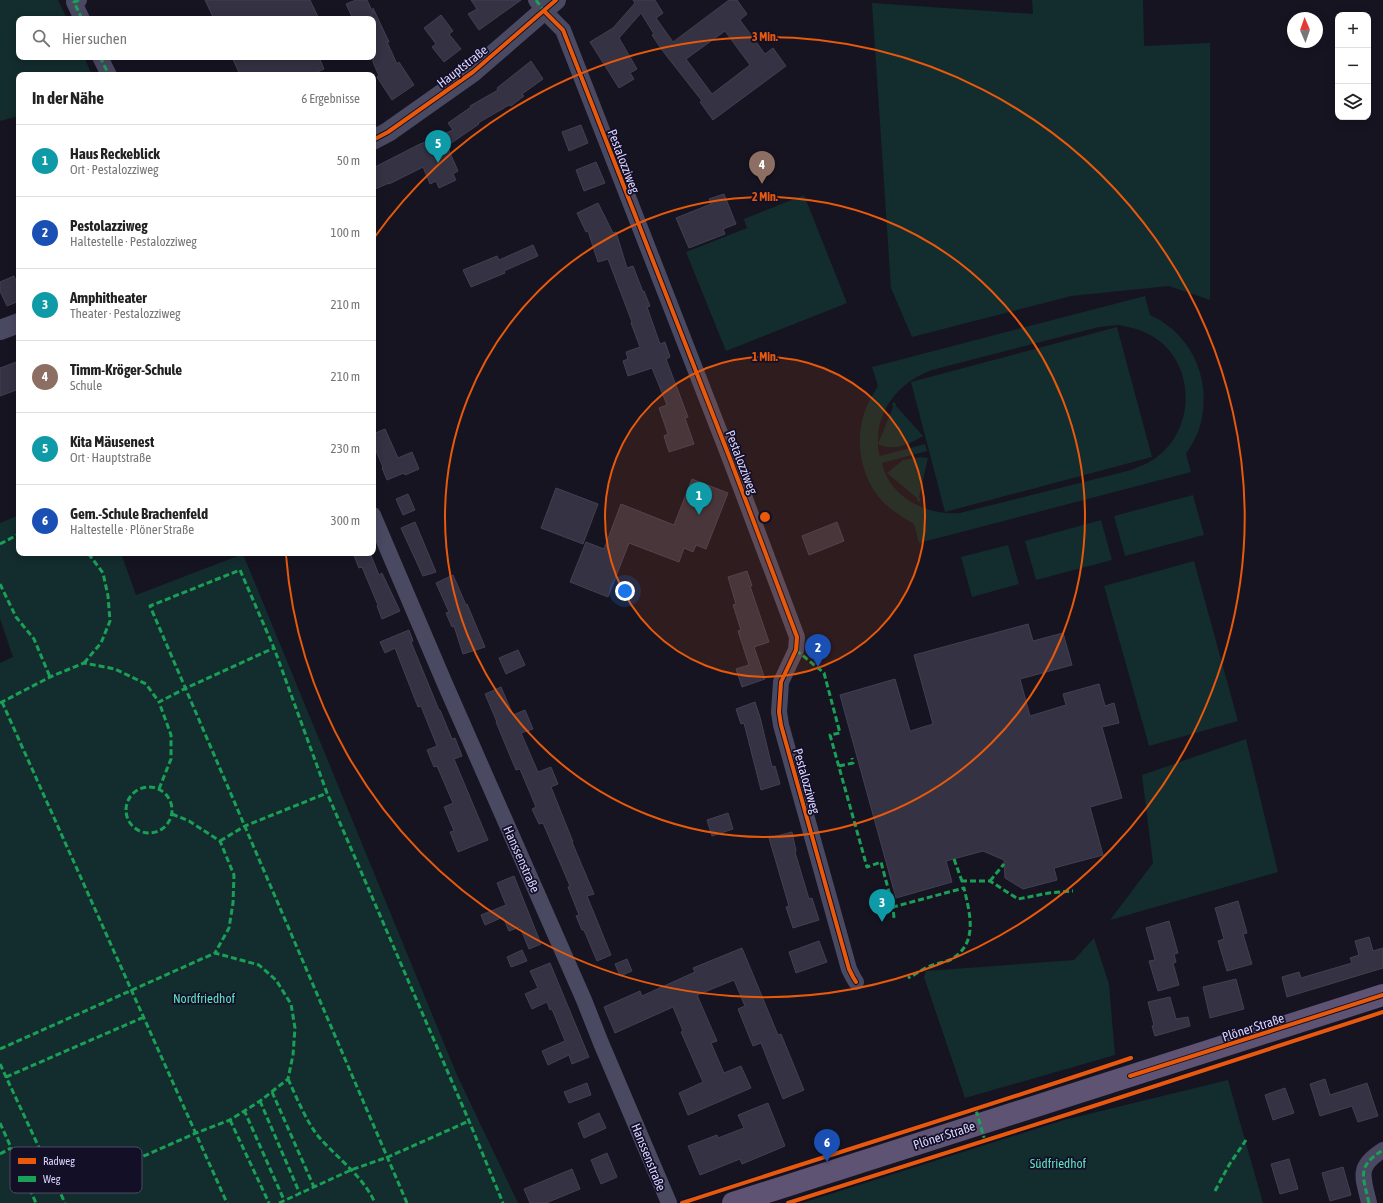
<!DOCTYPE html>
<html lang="de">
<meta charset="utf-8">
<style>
body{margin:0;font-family:"Asap Condensed",sans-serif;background:#f6f6f6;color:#222}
.controls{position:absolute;right:12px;top:12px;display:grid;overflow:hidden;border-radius:8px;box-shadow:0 2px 10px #0003}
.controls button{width:36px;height:36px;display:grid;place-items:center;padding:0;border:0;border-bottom:1px solid #e0e0e0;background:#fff;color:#222;font:20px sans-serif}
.compass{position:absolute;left:1287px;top:12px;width:36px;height:36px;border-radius:50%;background:#fff;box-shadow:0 2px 10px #0003;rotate:358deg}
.you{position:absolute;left:625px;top:591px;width:14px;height:14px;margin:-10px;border:3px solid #fff;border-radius:50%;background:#1a73e8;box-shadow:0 0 0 6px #1a73e833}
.badge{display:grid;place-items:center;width:26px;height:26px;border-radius:50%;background:#9591b1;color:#fff;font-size:13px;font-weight:700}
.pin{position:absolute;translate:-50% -33px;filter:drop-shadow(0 1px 2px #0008)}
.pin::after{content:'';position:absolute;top:21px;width:14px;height:12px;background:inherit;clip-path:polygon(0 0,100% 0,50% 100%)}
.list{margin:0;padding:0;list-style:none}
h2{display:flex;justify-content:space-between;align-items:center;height:52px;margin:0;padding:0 16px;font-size:17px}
h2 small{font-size:13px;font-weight:400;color:#767676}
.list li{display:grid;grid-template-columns:26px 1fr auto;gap:12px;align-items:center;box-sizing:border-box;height:72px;padding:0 16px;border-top:1px solid #e0e0e0}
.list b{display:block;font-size:15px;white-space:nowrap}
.list p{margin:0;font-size:13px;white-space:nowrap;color:#767676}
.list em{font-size:13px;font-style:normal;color:#767676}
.icon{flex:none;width:22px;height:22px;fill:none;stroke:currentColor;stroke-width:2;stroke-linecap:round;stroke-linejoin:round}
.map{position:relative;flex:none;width:1383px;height:1203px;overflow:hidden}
.search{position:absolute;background:#fff;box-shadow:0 2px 10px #0003;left:16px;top:16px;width:360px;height:44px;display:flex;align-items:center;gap:10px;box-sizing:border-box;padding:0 14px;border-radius:8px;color:#767676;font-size:15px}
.panel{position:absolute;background:#fff;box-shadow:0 2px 10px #0003;left:16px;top:72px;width:360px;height:484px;border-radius:8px}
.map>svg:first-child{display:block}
.green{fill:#132c2d;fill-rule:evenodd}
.building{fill:#343243;stroke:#433f54;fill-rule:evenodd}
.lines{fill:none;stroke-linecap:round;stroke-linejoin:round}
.minor{stroke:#4a4962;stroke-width:16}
.tertiary{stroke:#4a4962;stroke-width:20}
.primary{stroke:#5e5373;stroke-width:22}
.quiet{stroke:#1a9f57;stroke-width:3;stroke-dasharray:6 3;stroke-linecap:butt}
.cycleway-casing{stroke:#130f26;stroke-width:6}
.cycleway{stroke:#e8590c;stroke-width:4}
.ring{fill:none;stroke:#e8590c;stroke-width:2}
.labels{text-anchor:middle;stroke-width:3.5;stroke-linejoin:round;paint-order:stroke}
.street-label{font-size:13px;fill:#d9d4ff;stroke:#130f26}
.park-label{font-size:13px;fill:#5fe0c0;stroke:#130f26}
.key{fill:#130f26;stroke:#4e4a67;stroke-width:1}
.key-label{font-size:11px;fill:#d9d4ff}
.centre{fill:#e8590c;stroke:#130f26;stroke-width:2}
.ring-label{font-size:12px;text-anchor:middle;font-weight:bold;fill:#e8590c;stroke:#130f26;stroke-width:3.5;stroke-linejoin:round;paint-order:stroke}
</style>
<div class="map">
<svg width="1383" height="1203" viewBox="0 0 1383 1203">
<rect width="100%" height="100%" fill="#161421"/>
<path class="green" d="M0 0H58L67 19H19V57H84L92 75H19V116L0 121Z
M1032 0H1143L1144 46 1210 43V300L1169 286 1071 296 912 337 891 288 872 3 1033 14Z
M804 195 847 303 726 351 686 252 747 228 744 219Z
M1145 296 1150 315C1190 333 1210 375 1202 417 1200 431 1193 443 1186 454L1191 472 919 543 914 524C903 518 893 511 884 503 862 481 855 446 863 417 866 406 872 396 878 386L872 367ZM1118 325C1129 327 1140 329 1150 335 1195 359 1197 426 1158 456 1150 463 1140 466 1131 470L960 513C927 516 889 497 882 463L927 451 925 444 880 456C878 452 878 448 878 444 876 409 901 381 932 370L1099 327Z
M1117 327 1152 457 945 512 911 382Z
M894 402 896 404V406L923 436C910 444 893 452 878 444L893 407 892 404Z
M920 457 928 458 919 497 921 500 918 502 917 498 887 473 903 460Z
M1193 495 1204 535 1125 556 1114 516Z
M19 515V553H121L136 595 243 554 457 1075 518 1203H0V663L13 657 0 619V523Z
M1101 520 1112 560 1036 580 1025 541Z
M1008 545 1019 584 972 597 961 557Z
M1194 561 1238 721 1149 746 1104 586Z
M1246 739 1278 872 1110 920 1153 863 1142 775Z
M1094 938 1109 984 1115 1055 965 1098 924 977 926 971 1074 960Z
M1228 1080 1263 1203H802L1064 1120Z"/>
<path class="building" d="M205 0H310L319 19H214Z
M356 0H367L373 13V8L389 42H387L397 64 399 62 414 85 392 100 377 77 379 76 373 62V19H353L346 4Z
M471 0H521L479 30 468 14 477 9Z
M633 0H655L663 13 656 18 673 42 729 0H737L747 14 740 20 765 54 773 48 786 66 713 120 700 102 702 101 662 50 652 35 654 34 641 13 619 38 637 69 630 73 634 79 619 88 590 42 613 28 635 3ZM725 31 750 65 712 94 686 59Z
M441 15 453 31 449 34 461 49 444 62 432 47 436 44 424 28Z
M232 57H319L324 69 311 75H240Z
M531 61 543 79 522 94 524 96 511 106 509 105 478 123 479 124 447 146 458 171 453 174 456 180 439 188 436 181 430 184 423 167 389 184V183L373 190V168L418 145 453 130 448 123 471 107 470 106 498 90 497 88Z
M581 125 588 143 569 151 562 132Z
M596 162 605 183 584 191 576 170Z
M724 194 736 224 723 229 725 234 689 248 676 218 711 204 709 199Z
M598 203 613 233 616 232 627 268 633 266 643 292 644 291 650 306 647 307 660 344 665 342 670 357 666 359 688 417 685 418 694 444 669 452 664 436 668 434 659 408 667 405 652 368 628 376 623 361 628 359 626 352 640 347 631 323 632 322 608 259 598 262 588 231 586 232 577 213Z
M533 245 538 256 504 271 505 273 471 287 463 270 497 256 499 260Z
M14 276 19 288V301L7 306 0 291V282Z
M19 361V389L0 396V368Z
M385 429 398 458 412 452 419 469 405 475 404 473 387 480 382 468 383 467 373 444V434Z
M692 479 728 493 706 549 696 545 693 552 684 548 679 562 629 543 608 597 570 582 586 542 604 549 621 504 674 525Z
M556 488 598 504 583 544 541 528Z
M408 494 415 510 403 515 396 499Z
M415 522 436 572 423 576 401 528Z
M837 522 844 541 809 555 802 536Z
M353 553H370L379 575 382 573 400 611 382 619 377 606 378 605 362 567 359 568Z
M747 571 752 586H750L769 642 754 647 765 679 742 687 736 669 749 665 738 631 741 630 733 605 736 604 728 577Z
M453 575 466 605 467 604 485 647 463 654 454 626 452 627 446 613 449 612 436 583Z
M1028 624 1033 641 1063 633 1072 665 1020 679 1030 716 1066 705 1063 694 1099 684 1105 706 1114 703 1119 723 1102 727 1122 798 1090 807 1103 855 1054 868 1057 880 1023 889 1005 878 1004 860 983 851 946 861 952 882 896 898 840 695 895 679 910 731 933 724 914 655Z
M409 630 413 641 411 642 439 710H440L452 739 455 738 462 756 454 759 488 840 458 852 450 832 454 831 444 807 453 803 437 766 434 767 427 750 437 746 421 706 418 707 395 648 385 653 380 642Z
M518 650 525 665 506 674 499 658Z
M501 687 513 715 525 710 533 729 521 733 538 772 551 767 558 784 551 787 573 842H572L594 894 587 896 611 955 597 961 584 930H582L576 916 579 915 568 887 570 886 543 823 539 824 532 809 536 807 520 769 516 770 496 722H497L485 694Z
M755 702 760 717 772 767 775 766 780 784 761 790 744 723 741 724 736 709Z
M728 813 733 829 712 836 707 820Z
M792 832 796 851 795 852 809 899 812 898 819 920 793 928 786 907 789 906 769 838Z
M514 876 541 944 529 949 520 927 509 931 503 917 485 925 481 915 506 905 497 883Z
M1238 901 1247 933 1243 934 1252 964 1227 971 1218 941 1224 939 1215 908Z
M1169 921 1178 953 1174 954 1176 962 1173 963 1179 985 1158 991 1149 961 1155 960 1146 928Z
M1369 937 1373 951 1383 948V968L1287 997 1282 977 1299 972 1301 978 1352 963 1350 958 1359 955 1355 941Z
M819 941 827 962 796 973 789 952Z
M742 948 778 1035 781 1034 804 1090 783 1099 761 1043 753 1046 738 1009 745 1006 734 980 697 995 717 1041 711 1043 724 1073 741 1066 751 1088 688 1115 679 1093 703 1082 681 1032 683 1031 673 1007 615 1033 604 1007 640 991 642 996 695 972 693 968Z
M522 950 527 961 511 967 507 957Z
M627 959 632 971 620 976 615 964Z
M550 963 589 1057 572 1064 569 1055 548 1065 542 1051 565 1041 552 1009 550 1010 547 1002 532 1009 525 994 538 988 530 971Z
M1236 979 1244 1009 1210 1018 1203 987Z
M1170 997 1176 1019 1188 1017 1190 1026 1155 1036 1152 1026 1154 1025 1148 1002Z
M1325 1079 1330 1095 1367 1083 1378 1116 1358 1122 1352 1106 1320 1116 1310 1084Z
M587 1083 591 1095 569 1103 564 1092Z
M1285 1088 1294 1113 1273 1120 1265 1095Z
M768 1103 785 1146 742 1164 740 1159 700 1175 688 1146 717 1135 718 1138 744 1128 738 1115Z
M599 1113 606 1128 584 1138 578 1123Z
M607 1153 617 1177 601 1184 591 1160Z
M1289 1159 1298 1189 1280 1194 1271 1164Z
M1343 1167 1351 1195 1330 1201 1322 1173Z
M572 1169 580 1189 546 1203H530L524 1189Z"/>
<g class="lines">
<path class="minor" d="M79 0 74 2 82 19
M536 0 544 11 563 30 729 456 797 637 796 650 781 682 779 712 781 725 849 969 853 977 856 982
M100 57 109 75
M373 515 445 684 584 1000 601 1043 669 1203
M1369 1203C1363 1176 1356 1167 1383 1150"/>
<path class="tertiary" d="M373 140 388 132 473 72 556 0
M0 330 19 323"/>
<path class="primary" d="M733 1203 1383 995"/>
<path class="quiet" d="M79 0 74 2 82 19
M536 0 544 11
M100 57 109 75
M0 544 19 534
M0 584 16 617 34 639 50 677
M796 650 824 673 840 733 830 735 867 867 881 862 893 907 964 888C970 914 979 944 950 960 945 962 938 963 933 965 924 968 916 974 908 978
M84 663 101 643 110 621 108 596 103 573 88 553
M2 702 227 1203
M0 703 50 677 84 663 115 669 146 684 159 702 186 688 274 648
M839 766 853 763 852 758
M126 810a23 23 0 1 1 46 0a23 23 0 1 1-46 0Z
M159 789 171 759V735L159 702
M172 814 189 821 220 841 234 875 233 903 229 928 215 953
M220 841 245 826 327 793
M954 859 963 884
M961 881H990L1018 899 1049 893 1073 891
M990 881 1004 864
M880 909 893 907 894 918
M0 1049 215 953 259 965 276 980 291 1004 295 1028 293 1055 288 1079 260 1101 230 1120 196 1133 78 1185 58 1187
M0 1064 65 1203
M6 1077 144 1017
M288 1079C297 1098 305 1119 318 1136 337 1158 363 1176 375 1203
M272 1092 314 1187
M260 1101 300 1194
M244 1110 284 1200
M976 1110 985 1141
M230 1120 269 1203
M0 1123 36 1203
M0 1154 11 1148
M1215 1191 1229 1165 1246 1140
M279 1203 351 1170 388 1157 469 1121
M407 1203 150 606 240 570 274 648 327 793 469 1121 503 1203
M1369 1203C1363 1176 1356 1167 1383 1150"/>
<defs>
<path id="cycleway" d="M544 11 563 30 729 456 797 637 796 650 781 682 779 712 781 725 849 969 853 977 856 982
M373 140 388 132 473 72 556 0
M1130 1076 1383 995
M682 1203C832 1154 982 1108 1131 1058
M788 1203 1072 1113 1383 1012"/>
</defs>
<use href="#cycleway" class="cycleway-casing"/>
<use href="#cycleway" class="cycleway"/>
</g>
<circle cx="765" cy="517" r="160" fill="#e8590c" fill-opacity=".12"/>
<g class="ring">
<circle cx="765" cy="517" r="160"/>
<circle cx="765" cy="517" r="320"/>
<path d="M374 238A480 480 0 1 1 286 555"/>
</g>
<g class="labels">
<g class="street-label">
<text transform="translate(462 66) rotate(-38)" y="5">Hauptstraße</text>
<text transform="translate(624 161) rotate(69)" y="5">Pestalozziweg</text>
<text transform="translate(742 462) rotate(69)" y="5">Pestalozziweg</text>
<text transform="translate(807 781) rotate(74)" y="5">Pestalozziweg</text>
<text transform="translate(522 859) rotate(66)" y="5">Hanssenstraße</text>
<text transform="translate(1253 1027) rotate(-18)" y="5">Plöner Straße</text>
<text transform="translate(944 1135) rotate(-18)" y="5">Plöner Straße</text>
<text transform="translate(649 1157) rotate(68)" y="5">Hanssenstraße</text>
</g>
<g class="park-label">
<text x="204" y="1003">Nordfriedhof</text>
<text x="1058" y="1168">Südfriedhof</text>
</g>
</g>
<rect x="10" y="1147" width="132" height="46" rx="6" class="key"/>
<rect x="18" y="1158" width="18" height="6" fill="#e8590c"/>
<rect x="18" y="1176" width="18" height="6" fill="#1a9f57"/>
<g class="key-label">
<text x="43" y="1165">Radweg</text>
<text x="43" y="1183">Weg</text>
</g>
<circle cx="765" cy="517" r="6" class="centre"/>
<g class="ring-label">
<text x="765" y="41">3 Min.</text>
<text x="765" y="201">2 Min.</text>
<text x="765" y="361">1 Min.</text>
</g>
</svg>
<div class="controls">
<button>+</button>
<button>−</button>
<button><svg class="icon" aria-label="layers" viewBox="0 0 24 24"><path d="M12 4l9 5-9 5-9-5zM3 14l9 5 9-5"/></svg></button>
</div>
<svg class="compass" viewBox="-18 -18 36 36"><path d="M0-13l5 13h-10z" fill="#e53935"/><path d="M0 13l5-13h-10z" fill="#767676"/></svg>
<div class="you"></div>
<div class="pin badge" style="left:699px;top:515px;background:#0f9aa8">1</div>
<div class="pin badge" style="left:818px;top:667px;background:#1a4fb4">2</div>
<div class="pin badge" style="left:882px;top:922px;background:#0f9aa8">3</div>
<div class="pin badge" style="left:762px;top:184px;background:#8d6e63">4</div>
<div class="pin badge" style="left:438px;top:163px;background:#0f9aa8">5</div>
<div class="pin badge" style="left:827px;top:1162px;background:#1a4fb4">6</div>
<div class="search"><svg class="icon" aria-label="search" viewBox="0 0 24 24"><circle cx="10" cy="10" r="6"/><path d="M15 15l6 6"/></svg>Hier suchen</div>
<section class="panel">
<h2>In der Nähe<small>6 Ergebnisse</small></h2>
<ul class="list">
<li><span class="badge" style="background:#0f9aa8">1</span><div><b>Haus Reckeblick</b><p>Ort · Pestalozziweg</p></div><em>50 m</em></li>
<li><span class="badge" style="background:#1a4fb4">2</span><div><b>Pestolazziweg</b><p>Haltestelle · Pestalozziweg</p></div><em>100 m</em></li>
<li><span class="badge" style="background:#0f9aa8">3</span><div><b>Amphitheater</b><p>Theater · Pestalozziweg</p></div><em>210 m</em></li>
<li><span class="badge" style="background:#8d6e63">4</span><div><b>Timm-Kröger-Schule</b><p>Schule</p></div><em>210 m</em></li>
<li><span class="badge" style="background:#0f9aa8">5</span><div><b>Kita Mäusenest</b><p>Ort · Hauptstraße</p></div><em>230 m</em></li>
<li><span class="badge" style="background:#1a4fb4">6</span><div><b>Gem.-Schule Brachenfeld</b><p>Haltestelle · Plöner Straße</p></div><em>300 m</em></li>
</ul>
</section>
</div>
